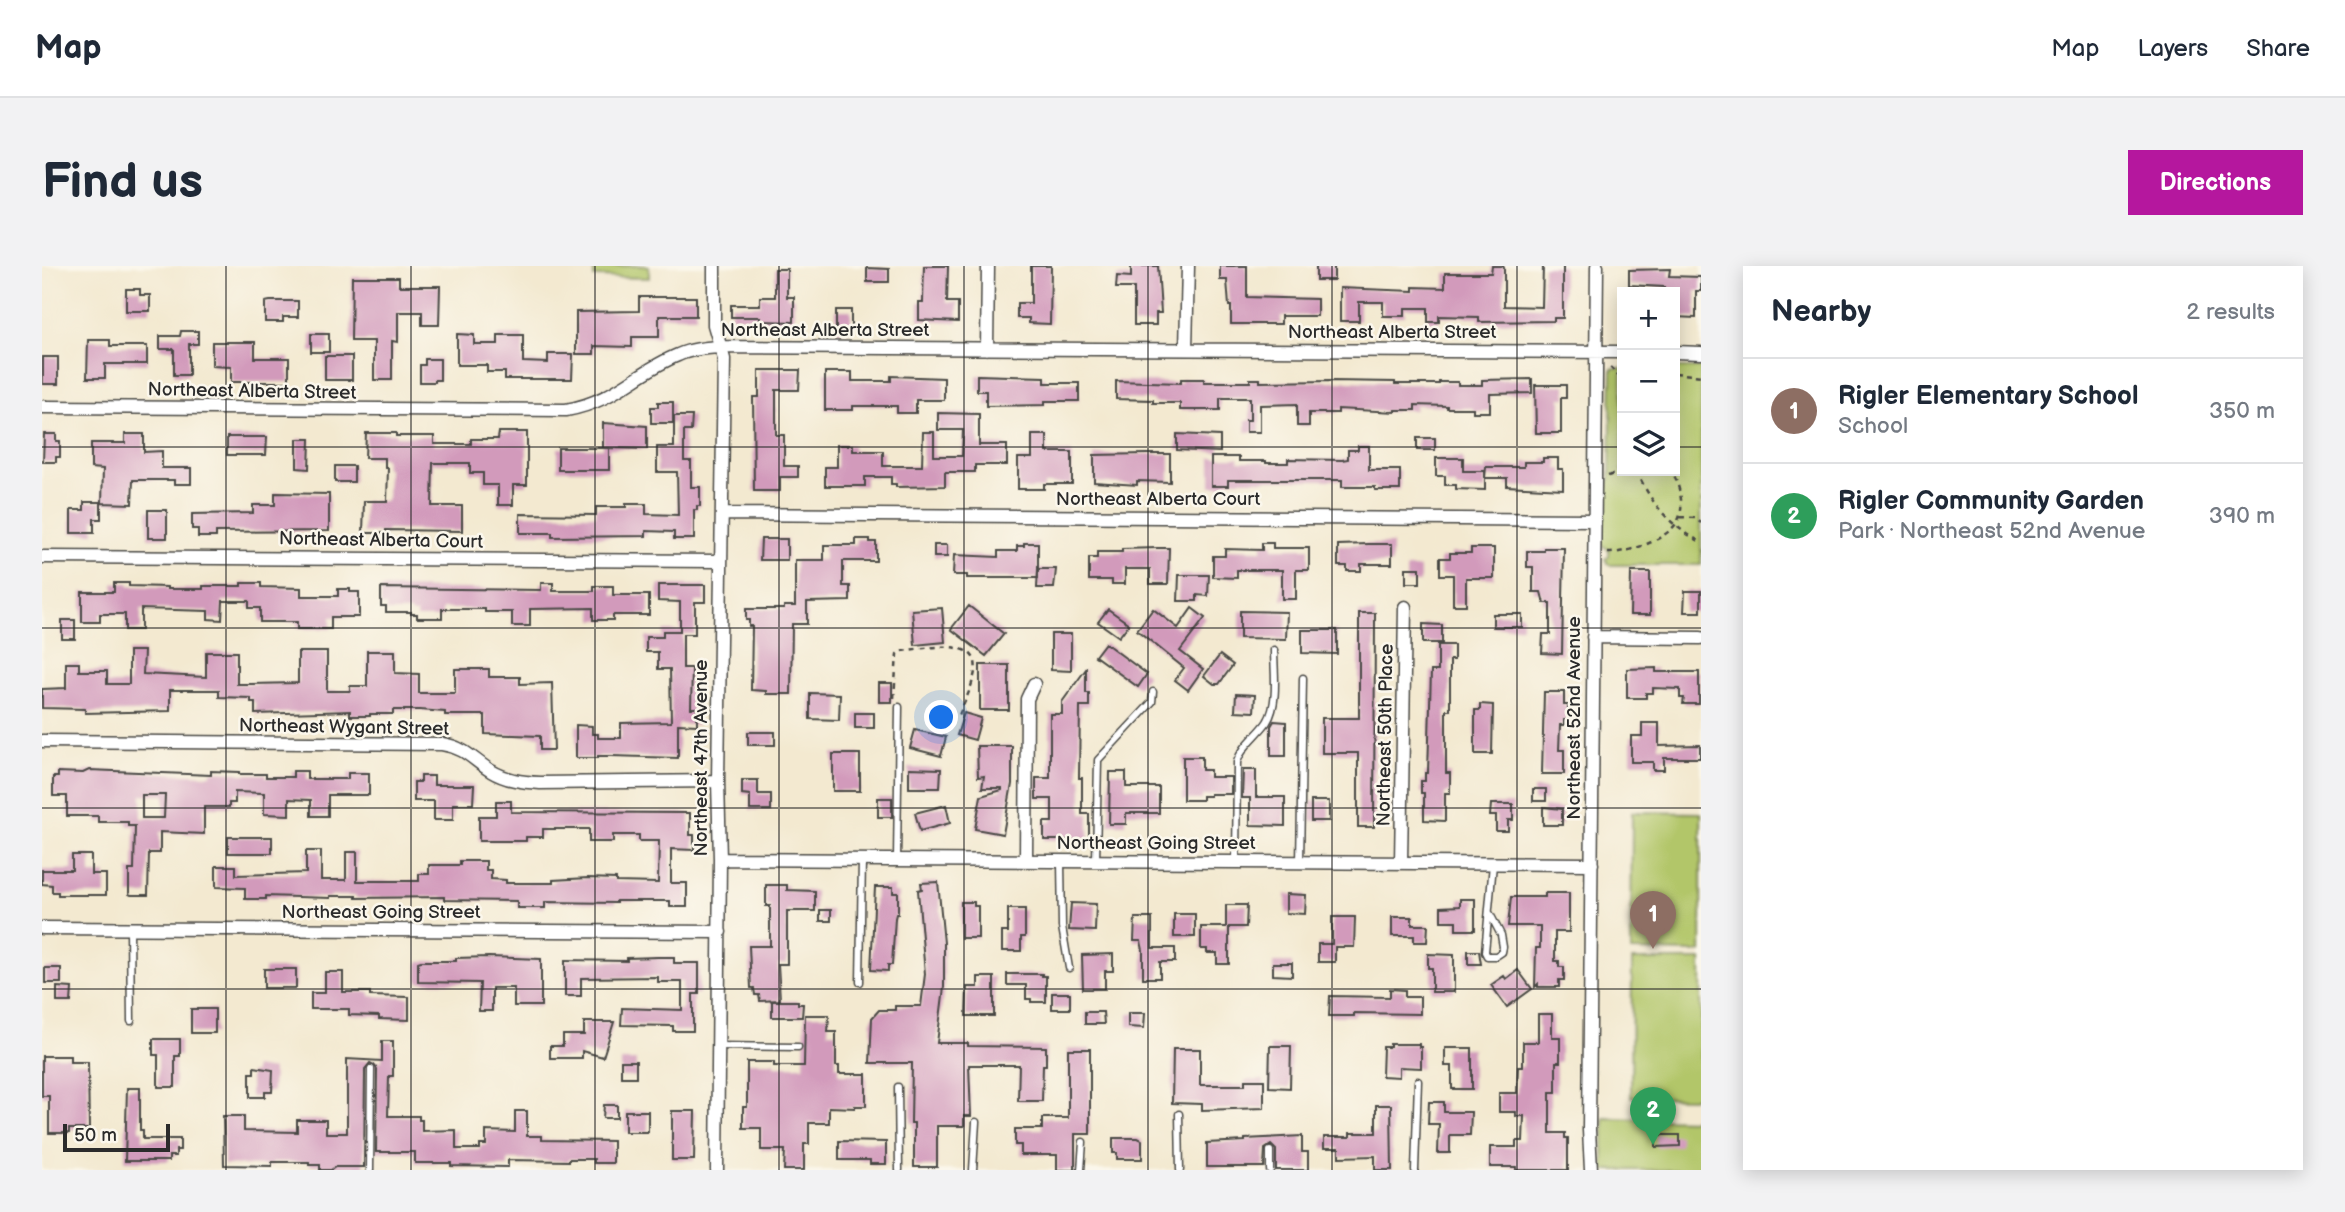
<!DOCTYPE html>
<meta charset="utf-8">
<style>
body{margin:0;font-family:"Balsamiq Sans",sans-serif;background:#f2f2f3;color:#1f2937}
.controls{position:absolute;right:21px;top:21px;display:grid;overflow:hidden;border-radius:0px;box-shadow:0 4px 18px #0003}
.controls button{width:63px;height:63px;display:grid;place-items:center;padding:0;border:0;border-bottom:2px solid #e0e1e3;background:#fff;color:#1f2937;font:35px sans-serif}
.scale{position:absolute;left:21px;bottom:18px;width:107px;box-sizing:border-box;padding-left:7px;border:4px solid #2b2b2b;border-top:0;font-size:19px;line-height:24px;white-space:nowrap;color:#2b2b2b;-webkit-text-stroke:5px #fbf7ec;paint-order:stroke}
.you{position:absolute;left:900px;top:452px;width:24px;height:24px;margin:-18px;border:5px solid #fff;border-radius:50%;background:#1a73e8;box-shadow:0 0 0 10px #1a73e833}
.badge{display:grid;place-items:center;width:46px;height:46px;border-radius:50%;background:#b5179e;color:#fff;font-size:23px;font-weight:700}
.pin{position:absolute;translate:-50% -58px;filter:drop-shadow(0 2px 4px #0008)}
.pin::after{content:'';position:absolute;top:37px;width:24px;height:21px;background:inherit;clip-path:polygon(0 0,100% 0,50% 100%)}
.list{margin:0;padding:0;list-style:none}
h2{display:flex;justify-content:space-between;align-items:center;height:91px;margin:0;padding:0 28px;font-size:30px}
h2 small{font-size:23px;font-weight:400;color:#747a83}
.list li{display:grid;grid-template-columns:46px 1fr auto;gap:21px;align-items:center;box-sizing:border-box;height:105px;padding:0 28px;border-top:2px solid #e0e1e3}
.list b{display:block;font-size:26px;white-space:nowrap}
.list p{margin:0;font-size:23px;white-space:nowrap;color:#747a83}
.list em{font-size:23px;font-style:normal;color:#747a83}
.icon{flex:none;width:38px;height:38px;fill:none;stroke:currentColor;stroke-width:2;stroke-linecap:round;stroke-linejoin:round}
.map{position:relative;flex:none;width:1659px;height:904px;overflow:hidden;border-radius:0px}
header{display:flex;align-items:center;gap:42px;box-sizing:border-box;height:98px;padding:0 35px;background:#fff;border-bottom:2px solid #e0e1e3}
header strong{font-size:33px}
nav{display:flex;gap:38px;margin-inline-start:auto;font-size:24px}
.intro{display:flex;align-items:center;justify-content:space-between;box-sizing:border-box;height:168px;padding:0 42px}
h1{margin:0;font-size:49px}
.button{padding:18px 32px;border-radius:0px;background:#b5179e;color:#fff;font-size:24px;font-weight:700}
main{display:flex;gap:42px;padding:0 42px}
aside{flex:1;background:#fff;border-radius:0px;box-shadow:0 4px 18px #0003}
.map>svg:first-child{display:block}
.green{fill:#b2c669;stroke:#6e784a;stroke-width:2}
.building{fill:#d29abb;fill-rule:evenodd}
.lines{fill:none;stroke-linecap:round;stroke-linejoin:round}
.service-casing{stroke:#494844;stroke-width:9}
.minor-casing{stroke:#494844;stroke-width:15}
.path{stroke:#494844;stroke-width:2.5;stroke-dasharray:5 5;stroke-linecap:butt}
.service{stroke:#fff;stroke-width:6}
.minor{stroke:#fff;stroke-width:12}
.grid{fill:none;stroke:#2b2b2b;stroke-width:2;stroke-opacity:0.55}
.labels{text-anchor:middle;stroke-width:5;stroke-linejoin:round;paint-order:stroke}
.street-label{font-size:19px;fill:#2b2b2b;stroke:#fbf7ec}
</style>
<header>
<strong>Map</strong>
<nav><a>Map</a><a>Layers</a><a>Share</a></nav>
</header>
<div class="intro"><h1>Find us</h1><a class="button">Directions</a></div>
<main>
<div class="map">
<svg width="1659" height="904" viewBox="0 0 1659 904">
<rect width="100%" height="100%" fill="#fbf7ec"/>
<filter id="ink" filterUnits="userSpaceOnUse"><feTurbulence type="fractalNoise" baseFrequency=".0143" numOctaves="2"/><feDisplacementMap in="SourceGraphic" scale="14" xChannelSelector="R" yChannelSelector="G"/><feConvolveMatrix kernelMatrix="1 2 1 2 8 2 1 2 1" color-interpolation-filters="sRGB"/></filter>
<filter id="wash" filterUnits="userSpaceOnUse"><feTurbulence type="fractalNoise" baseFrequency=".00686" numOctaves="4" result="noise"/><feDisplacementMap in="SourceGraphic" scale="28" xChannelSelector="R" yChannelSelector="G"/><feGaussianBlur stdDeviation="1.57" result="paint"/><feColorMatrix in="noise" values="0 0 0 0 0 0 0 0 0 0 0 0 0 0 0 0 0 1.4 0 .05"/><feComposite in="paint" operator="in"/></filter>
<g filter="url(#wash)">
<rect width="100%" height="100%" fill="#f3e9d0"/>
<path class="green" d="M552 0H607V12L552 11Z
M1570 102H1580V205H1633V102H1659V299H1567L1563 293 1567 290V284L1560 279V238L1566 225 1568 214Z
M1590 546 1659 547V686L1589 685Z
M1590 694H1659V832L1589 831Z
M1562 852 1659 854V904H1562Z"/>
<g id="blocks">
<path class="building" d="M882 0H906L905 36H916V56L877 54V36H881Z
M989 0H1009L1008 58 987 57V52H975V37H989Z
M1089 0H1116L1119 47H1114V59H1092V22H1074L1075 10 1089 11Z
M1178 0H1205V31L1275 33V50H1239V58H1189V40H1187L1185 14H1178Z
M1274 0H1292V14H1274Z
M1450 0H1461L1462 2V40L1500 41 1501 0H1521V52H1512V55L1437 56V51L1397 50V56H1386V42H1363V50H1341V36H1317V55H1298V22L1371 25V21L1403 22V7H1449Z
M825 2 847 3V16H825Z
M733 3H745V31H752V56L718 55V51H689V39H718V31H733Z
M1628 3 1627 10 1659 11V25H1654V52L1633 51V26H1622V21L1587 19V4Z
M310 11H357V20H398L397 59H380V46H356V76L350 75V114H332V75H309Z
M84 23H98V29H108V45H84Z
M597 31H654V50H617V71H590V81L552 80V88H534V46L597 45Z
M228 35H256V51H241V56H223V36Z
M794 44H809V65H794Z
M139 65H156V78H147V109H132V83H118V70H138Z
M269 68H287V86H269Z
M415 68 432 69V78H456V69H481V96L506 97V88H531L530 113H463V106H445V99H415Z
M46 74H68V80H105V98H63V112H45Z
M170 76H213V92H247V116H189V101L170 100Z
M283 90H310V114H283Z
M1 91H16V118H1Z
M383 93H398V114H393V116H378V99H383Z
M717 104H758L757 124H734V169H742V200H756V211H738V225H712L711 131H717Z
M783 106H810V115H849V110L902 112V134H874V147H855V140H811V144H783Z
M935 109 1003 111V117H1037V135H1003V139L944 140V125H935Z
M1139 113H1162V116H1208V113H1218V116L1289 115 1353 116V118H1397V116H1416V119H1440V114L1490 113V127L1448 128V146H1431V142H1405V140L1373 139V144H1353V146L1296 143V147H1267V160H1255V138L1218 139V166H1204V154H1208V132H1178V144H1138V137H1111V134L1074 133V115L1139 117Z
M1493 119H1524V132H1519V167H1494Z
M616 136H631V157H609V141H616Z
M896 147 937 148V179H965V199H933V206H903V220L854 221V218H849V211H823V220H783V201H795V179H811V185H841V200H880L881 166H892V190H920L921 164H896Z
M632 150H650L649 165H642V195H649V221H658V240H655V244H652V273H632V266L604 265V270L510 271V267H478V248L554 249V241H584V238H604V248L636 249 635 206H615V181H632Z
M561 157 605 160V183L561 182Z
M457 166H485V219H471V239H456V219H441V207H428V197H391L390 240H420V265L344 264V267H321L322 235H345L346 202H343V192H323L324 167H354V170H392V178H429V173H456Z
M2 168H14V175H18V191H14V196H1Z
M83 168H102V186L120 185V202H149V218H132V214H91L90 238 60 237 61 203 49 202V177H83Z
M1135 168 1178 170V186L1135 184Z
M990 169H1005V186H1030V218H1002V223H976V192H990Z
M185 171H225L224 189H185Z
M1375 172H1393V184H1375Z
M255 173H268L267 203 255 202Z
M1316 180H1327V204H1358V224H1333V221H1300V214H1186V220H1169V191H1197V195H1224V197H1246V193L1300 194 1306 193V184H1316Z
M516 182H567V204H516Z
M1104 188H1128V216L1095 215V219L1052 216V189Z
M1394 192H1421V205H1443V224L1414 223V219H1403V210H1394Z
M1501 192H1516V203H1521V223L1465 220V212H1443L1444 201H1482V196H1501Z
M293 200H312V216H293Z
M233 227 287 228V265L174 266V271H156V263H150V248L211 247V239H233Z
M42 236H59V253H52V267H29V244H42Z
M106 244H125V272H106Z
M719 273H745V294H718Z
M814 273H828V276H834V295H801V320H808V335L765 336V358H750L749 428H724V425L709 424 710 360H707V354H704V343H742V340H753V294H782V279H814Z
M982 277H996V312H925V309H911L912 289 956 291V285H975V280H982Z
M1220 277H1231V282H1267V304H1254V333H1240V304H1195V312L1171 311V290H1183V283L1220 284Z
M1327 278H1350V298H1319V305H1305V300H1296V279Z
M892 279H905V291H892Z
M1116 282H1127L1126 318H1108V303H1083V318H1070V314H1047V292H1055V286H1080V283Z
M1429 282H1452V312H1424V339H1411V309H1398V292H1408V287H1429Z
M1502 282H1522L1520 388 1500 387 1501 368H1508V337H1502L1499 326H1491V301H1485V285H1502Z
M1364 302H1378V317H1364Z
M996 303H1014L1012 322H995Z
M1589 306H1608V349H1588Z
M1137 309H1167L1166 330 1155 329V335H1136Z
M72 317H87V320L125 321V323H161V320H199V317H219V321L259 322V330H296V323H308V326H317V351H289V363H255V356H218V342H207V335H181L180 354 166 353V345L99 343V364H83V348H58V356H40V326H72Z
M499 317H511V325H552V320H571V329H607V349H571V354H551V342L488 343V360H470V346H443V343H400V352H375V348H369V346H344V340H339V322L499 324Z
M616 319H663V336H653V368H641V402H650L649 442H655V459L636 458V492L569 490H556V492H534V459L550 460V468H556V472H579V457L629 456 628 403H616V386H604V371H621V365H638V336L616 335Z
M1643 325H1659V346H1642Z
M927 340 962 368 944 390 909 363Z
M900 342 903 376 873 379 870 344Z
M1150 342 1163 352 1138 385 1161 403 1146 424 1133 414 1142 402 1095 364 1111 343 1136 362Z
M1066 343 1087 358 1077 371 1056 356Z
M1198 345 1245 346 1244 373 1198 372Z
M1317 347H1333L1332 561H1316V487H1280V452H1317Z
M1451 348H1480V361H1451Z
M20 354H33V373H20Z
M1381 358 1400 359V377H1381Z
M1260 364H1295V388L1260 387Z
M1009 368H1029V405L1009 404Z
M1063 377 1105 408 1096 421 1053 390Z
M1396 379H1412V394H1408V444H1404V507H1408V527H1403V555L1382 554V527H1379V515H1383V507H1386L1389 405H1396Z
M87 385H102L101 408 164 411V386H195V418H209L256 417V386H285V425H308V420H325V385H353V407L377 408V427H413V403H447V411H478V418L510 417 512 484H498V470L443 468V449H403V446L378 444H351V448H328V450H308V445L213 448V436H209V432L177 431V424H128V445L43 447V443L0 442V423L24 422V397H37V405H65V418H87Z
M1178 389 1191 399 1177 418H1172L1162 410Z
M938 399H967V444H938Z
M1614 402V406H1657V438H1641L1642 432H1638V423L1611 422V427H1604V432H1585V403Z
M1044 403V427H1047V440H1038L1037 512H1040V548H1047V574H1002V556H1010V533H994V512H1008V448H1020V436Z
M837 417H850V436H837Z
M1502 426H1522V439H1526V454H1522V459H1518L1517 484H1522V508H1500Z
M768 427 798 428 797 454 768 453Z
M1194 428 1213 429 1212 446 1193 445Z
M1438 438 1451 439 1450 488H1433V444H1438Z
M813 447H832V462H813Z
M922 447 939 452 933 474 915 469Z
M1232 455 1244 456V490H1229V460Z
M1600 457H1617V480L1658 479V492H1622V504H1611V496H1589V470H1600Z
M873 464 904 471 899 490 868 482Z
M706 466H733V479H706Z
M935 480H970V518L961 568 933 563 939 530 960 524V522H940L942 510 936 511Z
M791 488H818V525H791Z
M1141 491H1160V504H1168V511H1189V528H1168V530H1160V534H1141Z
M867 502 899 503 898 522H867Z
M47 504 169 509V505L197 506V508H224V511H251V505H265V513H306V507H327V529H286V550H269V534L247 533V549L222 548V527L193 526V537H187V541H162V568L118 566V587H107L106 629H89L87 628V604H92L93 560H86V556H56V550H25V530H11V511H16V506L41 507ZM100 529H123L122 552H100Z
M1201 504H1214V531H1243V560L1208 559V532H1200Z
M1068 506H1084V521H1117V547H1084V558H1067Z
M379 510H392V519H432L431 538H411V554H392V535H372V516H379Z
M700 514H716V528H729V544H708V529L700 528Z
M1491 523H1504V535H1491Z
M836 532H850V551H836Z
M454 535H469V546L648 547V569H652V584L629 583V617H645V641H628V635H574V637L503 636V642H475V635L402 634V631L314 632V630H288V632L224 630V633H203V622L174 621V600H194V609L264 607V585H279V614H304V586H315V615H377V608H387V599H418V595H444V604H449V613L464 614V617H511V614L546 612 574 613V616L616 617 617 575H597V569H571V576H547V563H501V571H484V575H437V550H454Z
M1269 535H1287V555H1269Z
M1449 538H1471V554H1466V565H1454V550H1448Z
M904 539 908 557 878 565 873 547Z
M1501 541 1520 543V559H1501Z
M186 571H230V587H186Z
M30 589H49V608H64V629H16V626H10V619L0 618V604H30Z
M896 616 902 677V721L895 777H926V780L1004 781V799H1001L1000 835H976L977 799H927L929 850H922V860H895V901H872V857H869L870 797H828L830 752 837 744H853V740H879L883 708 876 624 880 623 879 617Z
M724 619H745V624L773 625V645H745V698H736L738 734 718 735 717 729H713L712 722H709L707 680H728V640H724Z
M833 621H851V627H856V648H854L853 652 850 699H846V705L829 704Z
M1503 627H1527V666H1513V695H1517V701H1522V714H1517V721H1496V718L1493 721 1494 682H1498V660H1466L1469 631H1503Z
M1244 628 1264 629 1263 648 1244 647Z
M1418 633H1433V664H1414V655H1399V641L1418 640Z
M919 636H932V640H936V672H919Z
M1029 637 1054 638 1053 665 1027 664Z
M1184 639H1205L1204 661H1187V698H1175V687H1165V683H1159V661H1184Z
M966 643H983V671H979V685H960V666H966Z
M778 644H789V655H778Z
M1132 648H1153V671H1132Z
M1290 651H1313L1312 681H1293V696H1276V678H1290Z
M1350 651H1370V659H1386L1385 676H1372V670H1350Z
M1093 652H1110V682H1133V696H1118V712H1101V684L1099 675H1092Z
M1426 685H1437L1439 698H1426Z
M1071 688V705H1063V723H1041L1040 689Z
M1386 688 1412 689V726H1390V702H1386Z
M447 691 499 693V740H472V722H450V745H437L438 717 376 716V696L379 695H414V692Z
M616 691H632V697H657V728H651V765H631V760L579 759 580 742 640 744V716H616V711L539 712V730H523V694L585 695V692Z
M1231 697H1250V710L1231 709Z
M3 702H19V717H3Z
M222 703H254V722H222Z
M1476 704 1490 723 1465 741 1449 719 1462 710 1464 713Z
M283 706H301V726H328V730L367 731V754L337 753V750L307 749V743H269V727H283Z
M965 708H1000V710H1004V736H989V733H984V719H965Z
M936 711H952V750H924L925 721H936Z
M15 721 30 722 29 736H15Z
M1348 723 1363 724V731H1378V748L1312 747V750H1287L1288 730 1348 731Z
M1010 727H1028V743H1010Z
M730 735H756V738H761L760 751H730Z
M149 743H173V767H149Z
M1043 746H1061L1062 758H1043Z
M1086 747H1103L1102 762 1086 761Z
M1496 748H1510V771H1518V796H1514V826H1508V867H1523V872H1526V904H1474V901H1448V881H1474V875H1481L1482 850H1474V846H1457V827H1475L1476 801H1481V776H1496Z
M763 749H787L786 766H794V800H797V808H824V840H813V842L787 841V857H767V878H762V904H742L743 884H719V862H701V841H705V796H732V800H762Z
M542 756H572L561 791 540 785V792H508V780H521V769H542Z
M111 773H138V790H133V821H116V789H111Z
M340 775H351V810H347L346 850H377V854H380V865L414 864V883H438V879H444V865L473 866V845H485V870H500V874L571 875V897H552V893H527V895L466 894V901L409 900V897H373V886H334L335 803 332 799 328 797 323 803 322 901H293L289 904H278V899H267V896H230V900L182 899 181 850H202V865L255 866V854H284V867H305V793L340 795Z
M1348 778H1377V781H1379V802L1357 801V811L1340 810 1341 781H1348Z
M1228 780H1249L1248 822 1227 821Z
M1403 782H1430V823H1410V800H1403Z
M1026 783H1048V868H1033V904H1015V889H979V879H973V863H1000V852H1026Z
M1131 783H1158V819H1203V814H1222V842L1160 844V838L1130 837Z
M0 790H28V796H46L47 863H27V867H7V830H0Z
M579 795H594V811H579Z
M212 801 231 804 230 826H223V831H208V807H212Z
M85 822H98V864H101V873H138V884H134V890H127V895H83Z
M1387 836H1402V846H1429L1428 869H1408V887H1396L1397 858H1386Z
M562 839H575V852H561Z
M1334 839H1349L1350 904H1333V890L1297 891V882H1282V871H1308V867H1334Z
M583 845H606V866H583Z
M630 845H653L652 894H630Z
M1614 869H1638V880L1614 881Z
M1260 870V886H1266V904H1234V884L1229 879 1223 883 1222 901H1165V877L1203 875V873Z
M1071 872H1096L1100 874V893H1075V887H1071Z
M797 875 844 876V898H828V894H797Z"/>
</g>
</g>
<g filter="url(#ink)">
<use href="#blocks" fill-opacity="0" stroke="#494844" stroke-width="2"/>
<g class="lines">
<defs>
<path id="service" d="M855 594 857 441
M1019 595 1020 661 1027 702
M1054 595 1056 494 1110 436 1111 426
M1194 596 1195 496C1200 480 1216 469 1225 456 1237 437 1232 405 1232 384
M1258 597 1261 412
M1448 648 1459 669 1461 681 1460 686 1454 690H1445L1443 686 1451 598
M88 663 89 755
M818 716 820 593
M677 780 756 781
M856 821 857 904
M1137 848 1138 904
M1228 885V904
M328 904 329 803
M931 904 934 856
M1039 904 1041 876
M1373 904 1376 815"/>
<path id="minor" d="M672 0V59L682 93 676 515 678 593 675 904
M945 83 946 0
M1144 83 1146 0
M1633 86 1659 87
M0 141 524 144C572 136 594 106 636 89 649 83 664 82 678 81L1580 86
M680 248 1553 254
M0 291 678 295
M1551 371 1659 372
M0 475 400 478C424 482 430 493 449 505 464 514 480 516 498 517L676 515
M678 593 1550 598
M984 595 985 433 992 418
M1359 597 1363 341
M0 662 678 666
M1549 904 1547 864 1555 0"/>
</defs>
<use href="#service" class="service-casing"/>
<use href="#minor" class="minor-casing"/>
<path class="path" d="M1568 101 1580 114
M1633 107 1659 110
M1595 205C1609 238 1627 259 1659 276
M1566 210 1580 205
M1638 251 1653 252 1659 257
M1566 287C1587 287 1633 272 1638 249 1642 235 1636 217 1630 205
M852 432 855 388 859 385C878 383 940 369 933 406 930 421 923 435 917 449"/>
<use href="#service" class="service"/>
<use href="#minor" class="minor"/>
</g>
</g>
<path class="grid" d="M184 0V904M369 0V904M553 0V904M737 0V904M922 0V904M1106 0V904M1290 0V904M1475 0V904M0 181H1580M1633 181H1659M0 362H1659M0 542H1659M0 723H1659"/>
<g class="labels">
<g class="street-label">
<text x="783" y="70">Northeast Alberta Street</text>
<text x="1350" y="72">Northeast Alberta Street</text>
<text transform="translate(210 124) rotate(1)" y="7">Northeast Alberta Street</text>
<text x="1116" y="239">Northeast Alberta Court</text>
<text transform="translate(339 273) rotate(1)" y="7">Northeast Alberta Court</text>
<text transform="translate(1531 452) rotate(-90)" y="7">Northeast 52nd Avenue</text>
<text transform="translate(302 460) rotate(1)" y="7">Northeast Wygant Street</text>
<text transform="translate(1342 469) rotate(-89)" y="7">Northeast 50th Place</text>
<text transform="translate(658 492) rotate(-90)" y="7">Northeast 47th Avenue</text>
<text x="1114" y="583">Northeast Going Street</text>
<text x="339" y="652">Northeast Going Street</text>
</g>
</g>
</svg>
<div class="controls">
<button>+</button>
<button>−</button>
<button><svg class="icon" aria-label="layers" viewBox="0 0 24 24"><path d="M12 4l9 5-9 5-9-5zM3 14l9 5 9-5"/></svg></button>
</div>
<div class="scale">50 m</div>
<div class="you"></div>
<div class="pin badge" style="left:1611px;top:683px;background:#8d6e63">1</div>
<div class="pin badge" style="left:1611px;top:879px;background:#2e9e5b">2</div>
</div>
<aside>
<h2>Nearby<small>2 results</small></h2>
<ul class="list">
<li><span class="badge" style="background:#8d6e63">1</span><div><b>Rigler Elementary School</b><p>School</p></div><em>350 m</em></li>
<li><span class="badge" style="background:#2e9e5b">2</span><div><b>Rigler Community Garden</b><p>Park · Northeast 52nd Avenue</p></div><em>390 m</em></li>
</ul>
</aside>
</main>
